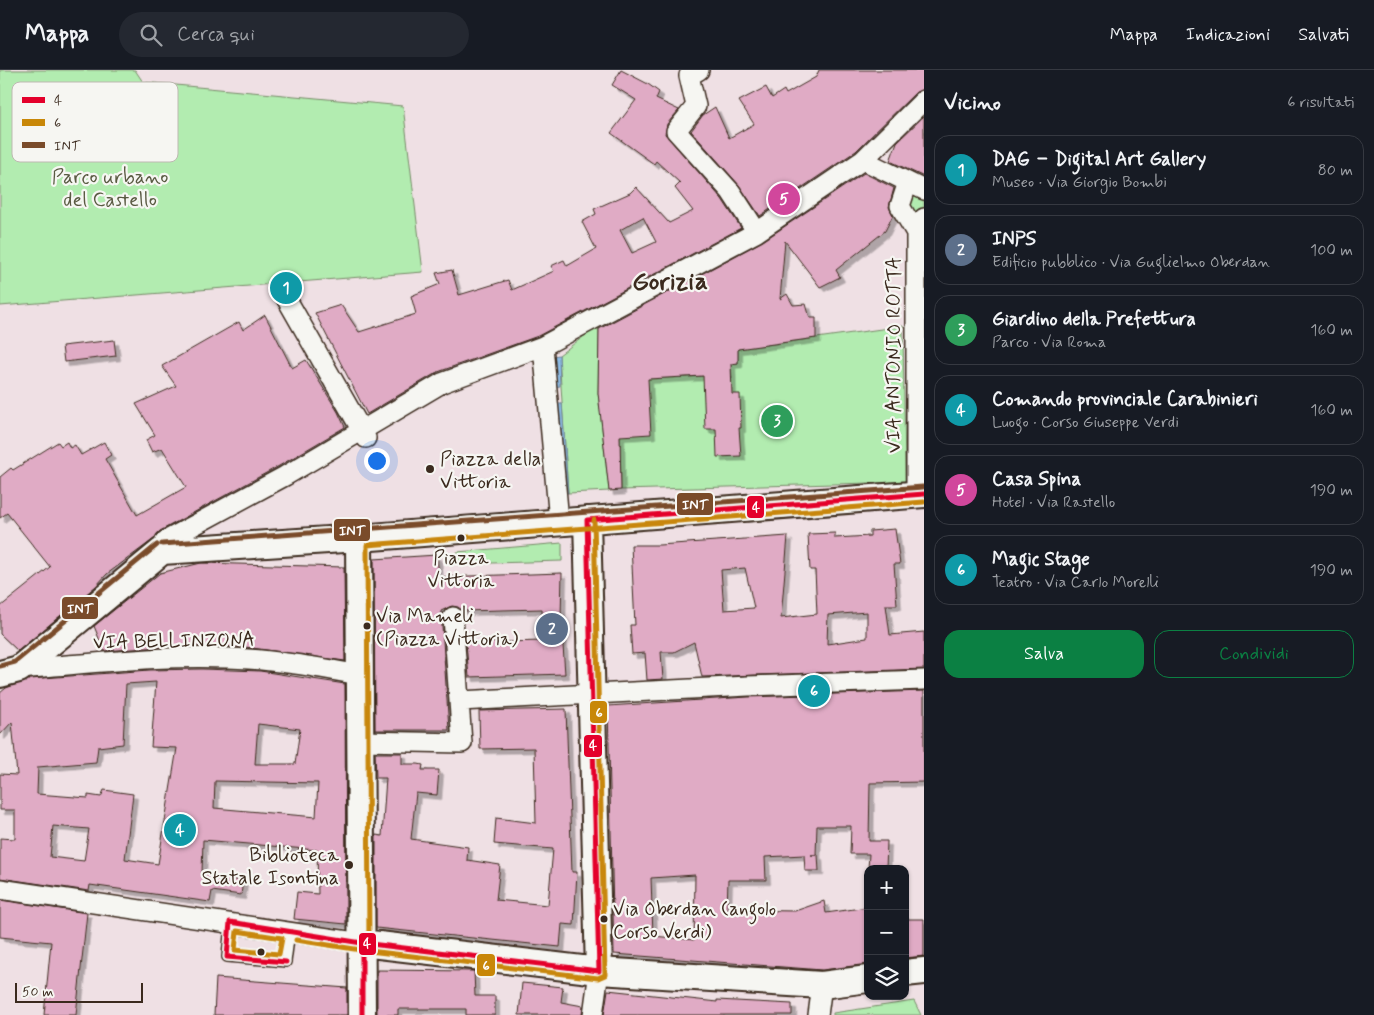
<!DOCTYPE html>
<html lang="it">
<meta charset="utf-8">
<style>
body{margin:0;font-family:Mynerve,sans-serif;background:#242831;color:#f1f3f6}
.controls{position:absolute;right:15px;bottom:15px;display:grid;overflow:hidden;border-radius:10px;box-shadow:0 1px 4px #0004}
.controls button{width:45px;height:45px;display:grid;place-items:center;padding:0;border:0;border-bottom:1px solid #363941;background:#171b24;color:#f1f3f6;font:25px sans-serif}
.scale{position:absolute;left:15px;bottom:12px;width:128px;box-sizing:border-box;padding-left:5px;border:2px solid #3b2a1e;border-top:0;font-size:14px;line-height:18px;white-space:nowrap;color:#3b2a1e;-webkit-text-stroke:4px #f6f6f2;paint-order:stroke}
.you{position:absolute;left:376px;top:390px;width:18px;height:18px;margin:-12px;border:4px solid #fff;border-radius:50%;background:#1a73e8;box-shadow:0 0 0 8px #1a73e833}
.badge{display:grid;place-items:center;width:32px;height:32px;border-radius:50%;background:#0b8043;color:#fff;font-size:16px;font-weight:700}
.pin{position:absolute;translate:-50% -50%;border:2px solid #fff;box-shadow:0 1px 5px #0006}
.list{margin:0;padding:0;list-style:none}
h2{display:flex;justify-content:space-between;align-items:center;height:65px;margin:0;padding:0 20px;font-size:21px}
h2 small{font-size:16px;font-weight:400;color:#9ea1a6}
.list li{display:grid;grid-template-columns:32px 1fr auto;gap:15px;align-items:center;box-sizing:border-box;height:70px;margin:0 10px 10px;padding:0 10px;border:1px solid #363941;border-radius:15px}
.list b{display:block;font-size:19px;white-space:nowrap}
.list p{margin:0;font-size:16px;white-space:nowrap;color:#9ea1a6}
.list em{font-size:16px;font-style:normal;color:#9ea1a6}
.actions{display:flex;gap:10px;padding:15px 20px}
.actions a{flex:1;padding:11px 0;border:1px solid #0b8043;border-radius:15px;text-align:center;font-size:18px;color:#0b8043}
.actions .main{background:#0b8043;color:#fff}
.icon{flex:none;width:28px;height:28px;fill:none;stroke:currentColor;stroke-width:2;stroke-linecap:round;stroke-linejoin:round}
.map{position:relative;flex:none;width:924px;height:945px;overflow:hidden}
header{display:flex;align-items:center;gap:30px;box-sizing:border-box;height:70px;padding:0 25px;background:#171b24;border-bottom:1px solid #363941}
header strong{font-size:24px}
nav{display:flex;gap:28px;margin-inline-start:auto;font-size:18px}
.search{width:350px;height:45px;background:#242831;display:flex;align-items:center;gap:12px;box-sizing:border-box;padding:0 18px;border-radius:28px;color:#9ea1a6;font-size:19px}
main{display:flex}
aside{flex:1;background:#171b24}
.map>svg:first-child{display:block}
.green{fill:#b2ecb0;stroke:#768b67}
.water{fill:#8ebee9;stroke:#6d8398}
.building{fill:#e0abc5;stroke:#3b2a1e;fill-rule:evenodd;filter:url(#shadow)}
.lines{fill:none;stroke-linecap:round;stroke-linejoin:round}
.lane-casing{stroke:#3b2a1e;stroke-width:12}
.street-casing{stroke:#3b2a1e;stroke-width:22}
.secondary-casing{stroke:#3b2a1e;stroke-width:30}
.lane{stroke:#f6f6f2;stroke-width:9}
.street{stroke:#f6f6f2;stroke-width:19}
.secondary{stroke:#f6f6f2;stroke-width:26}
.bus-1-casing{stroke:#f6f6f2;stroke-width:9}
.bus-2-casing{stroke:#f6f6f2;stroke-width:9}
.bus-3-casing{stroke:#f6f6f2;stroke-width:9}
.bus-1{stroke:#e4002b;stroke-width:5}
.bus-2{stroke:#c88708;stroke-width:5}
.bus-3{stroke:#7a4b2a;stroke-width:5}
.poi-dot{fill:#3b2a1e;stroke:#f6f6f2;stroke-width:2}
.labels{text-anchor:middle;stroke-width:4.5;stroke-linejoin:round;paint-order:stroke}
.bus-label{font-size:19px;fill:#3b2a1e;stroke:#f6f6f2;text-anchor:start}
.park-label{font-size:20px;fill:#595a42;stroke:#f6f6f2}
.street-label{font-size:20px;fill:#3b2a1e;stroke:#f6f6f2}
.poi-label{font-size:20px;fill:#3b2a1e;stroke:#f6f6f2;text-anchor:start}
.district-label{font-size:25px;font-weight:bold;fill:#3b2a1e;stroke:#f6f6f2}
.key{fill:#f6f6f2;stroke:#beb9b2;stroke-width:1}
.key-label{font-size:14px;fill:#3b2a1e}
.line-badge{stroke:#f6f6f2;stroke-width:2}
.badge-label{font-size:14px;text-anchor:middle;font-weight:bold;fill:#fff}
</style>
<header>
<strong>Mappa</strong>
<div class="search"><svg class="icon" aria-label="search" viewBox="0 0 24 24"><circle cx="10" cy="10" r="6"/><path d="M15 15l6 6"/></svg>Cerca qui</div>
<nav><a>Mappa</a><a>Indicazioni</a><a>Salvati</a></nav>
</header>
<main>
<div class="map">
<svg width="924" height="945" viewBox="0 0 924 945">
<defs>
<filter id="shadow"><feDropShadow dx="4.5" dy="4.5" stdDeviation="0" flood-color="#0004"/></filter>
</defs>
<rect width="100%" height="100%" fill="#efe0e4"/>
<filter id="ink" filterUnits="userSpaceOnUse"><feTurbulence type="fractalNoise" baseFrequency=".02" numOctaves="2"/><feDisplacementMap in="SourceGraphic" scale="10" xChannelSelector="R" yChannelSelector="G"/><feConvolveMatrix kernelMatrix="1 2 1 2 8 2 1 2 1" color-interpolation-filters="sRGB"/></filter>
<g filter="url(#ink)">
<path class="green" d="M0 0H135L143 12 403 36 423 202 0 236Z
M911 125 924 131V142L915 145 906 129Z
M599 255 598 323 609 421 568 423 559 285Z
M903 256 905 412 621 420 620 366 648 309 708 306 732 309 731 294 738 293V279Z
M562 473V491L458 494 457 482Z
M914 931 921 945H833V943Z"/>
<path class="water" d="M559 285 560 316 554 317 553 286Z
M556 333H562L568 423H561Z"/>
<path class="building" d="M621 0 648 14 659 22 656 29 679 40 667 54 665 64 722 129 741 158 538 266 438 302 367 344 315 243 341 235 359 262 416 244 411 226 440 214 436 203 452 200 459 225 508 210 512 220 554 201 551 196 564 190 567 196 596 179 582 152 596 144 594 139 630 123 636 117 669 153 693 141 675 118 680 113 656 91 654 94 611 63 636 30 612 15ZM643 147 656 172 632 183 620 160Z
M819 0H924V19L916 22 856 81 760 146 739 115 691 61 703 45 715 37 729 68 754 54 739 31 766 17 772 28 784 20 786 24 816 7Z
M924 46V107L890 91 897 72Z
M864 103 894 118 889 137 893 145 885 161 836 200 840 207 820 217 785 171 780 229 787 224 793 235 806 234 810 248H816V268L738 279V293L731 294 732 324H740L741 358H739L741 386 717 387 716 359H705L703 306 648 309 651 364 620 366 621 420 609 421 598 323 599 259 763 171Z
M265 245 292 298 306 290 338 342 345 357 279 396 160 461 154 469 107 504 96 516 18 581 0 564V537L50 497 7 443 0 448V407L11 398 13 400 58 372 61 376 67 372 70 378 75 375 81 385 104 372 111 385 105 389 137 445 186 417 162 378 152 382 146 370 155 365 136 334 176 316 162 296 239 252 243 260Z
M114 270 116 286 64 292 62 276Z
M895 459 900 494H894L897 535H886L890 565 924 562V599L702 607 694 572 674 582H661L663 609 647 610 645 583 632 584 630 555H635L631 475H659L788 466 781 548 817 544 815 500H810L808 464 835 463V468L870 466V461ZM745 498 754 538 724 540 721 500ZM867 542V568L827 574 828 545Z
M437 485 439 507 562 503 561 547 565 604 469 607 466 573 543 571 542 539 463 541 458 537 452 536 441 541 449 660H375L374 489Z
M201 493 344 497 345 591 245 577 175 576 104 581 94 556 160 503Z
M202 599 260 601 345 614 346 854 294 849 297 822 318 824 317 780 203 770 202 803 214 805V807L243 811 241 825 212 821 210 832 90 815 89 821 0 808V768L15 769V740H0V704L17 705 12 652 0 665V623L6 618 30 609 150 600ZM156 612 151 677 177 678 158 794 125 789 133 724 104 720 101 727 88 725V728L37 724 38 697 96 692 98 677 123 674 126 614ZM258 654 300 659 295 694H255ZM215 711 318 713 316 747 214 738ZM53 756 89 759 84 791 50 787Z
M924 621V712L870 713 869 771H887L886 799H868L869 784H850L851 756H817L816 785H811H818L819 801H805L804 785 765 787 766 810H728L727 840 795 841 824 831 826 843 868 837V894L822 900 614 884 608 636 748 627ZM695 805 694 870 653 866 651 808Z
M566 639 572 802H577L574 855 562 854 560 877 376 858V765L382 766 386 708H376L375 683H402V694H418L423 695 422 700H439L437 725 416 723 411 769 468 777 467 790 500 795 496 830 548 835 553 779 494 774 496 748 536 753 534 678 480 679 479 641Z
M0 830 87 843 76 945H44L51 872 0 867Z
M905 849H924V886L905 888Z
M377 900 474 901 475 926H495V945H466V939H398V945H377Z
M216 908 347 918V945H214Z
M522 913 563 917 561 932 583 936 582 945H519Z
M608 920 717 932V930L792 934V945H604Z"/>
<g class="lines">
<defs>
<path id="lane" d="M230 853 227 887 286 892 290 861"/>
<path id="street" d="M699 0 689 6 696 36 676 61 731 122 757 162
M863 90 924 120
M908 112 900 136 916 163
M281 219 366 368
M543 276 559 451
M916 424V163L924 148
M162 481 165 471 285 406 442 313 543 276 757 162 863 90 924 30
M19 599C88 594 158 585 228 588 272 589 316 597 360 605
M460 631 748 616 924 610
M361 671 462 673 453 547
M0 819 362 873
M593 945 599 901
M818 945 822 915"/>
<path id="secondary" d="M587 450 599 901
M359 468 362 945
M0 604 19 599 162 481 359 468 924 424
M362 873 599 901 822 915 868 909
M905 903 924 901"/>
</defs>
<use href="#lane" class="lane-casing"/>
<use href="#street" class="street-casing"/>
<use href="#secondary" class="secondary-casing"/>
<use href="#lane" class="lane"/>
<use href="#street" class="street"/>
<use href="#secondary" class="secondary"/>
<defs>
<path id="bus-1" d="M587 450 599 901
M587 450 924 424
M362 873V945
M286 892 227 887 230 852 362 873 599 901"/>
<path id="bus-2" d="M237 861 282 868 279 884 235 880Z
M296 870 361 880 598 908 605 905 594 450
M369 873 367 475 924 432"/>
<path id="bus-3" d="M162 474 923 417
M0 596 15 592 157 475"/>
</defs>
<use href="#bus-1" class="bus-1-casing"/>
<use href="#bus-2" class="bus-2-casing"/>
<use href="#bus-3" class="bus-3-casing"/>
<use href="#bus-1" class="bus-1"/>
<use href="#bus-2" class="bus-2"/>
<use href="#bus-3" class="bus-3"/>
</g>
</g>
<g class="poi-dot">
<circle cx="430" cy="399" r="5"/>
<circle cx="461" cy="468" r="4.5"/>
<circle cx="367" cy="556" r="4.5"/>
<circle cx="349" cy="795" r="5"/>
<circle cx="604" cy="849" r="4.5"/>
<circle cx="261" cy="882" r="4.5"/>
</g>
<g class="labels">
<g class="bus-label">
<text x="461" y="494" text-anchor="middle">Piazza<tspan x="461" dy="23">Vittoria</tspan></text>
<text x="376" y="552">Via Mameli<tspan x="376" dy="23">(Piazza Vittoria)</tspan></text>
<text x="613" y="845">Via Oberdan (angolo<tspan x="613" dy="23">Corso Verdi)</tspan></text>
</g>
<g class="park-label">
<text x="110" y="113">Parco urbano<tspan x="110" dy="23">del Castello</tspan></text>
</g>
<g class="street-label">
<text transform="translate(893 285) rotate(-90)" y="7">VIA ANTONIO ROTTA</text>
<text transform="translate(174 570) rotate(-1)" y="7">VIA BELLINZONA</text>
</g>
<g class="poi-label">
<text x="440" y="395">Piazza della<tspan x="440" dy="23">Vittoria</tspan></text>
<text x="339" y="791" text-anchor="end">Biblioteca<tspan x="339" dy="23">Statale Isontina</tspan></text>
</g>
<g class="district-label">
<text x="670" y="219">Gorizia</text>
</g>
</g>
<rect x="12" y="12" width="166" height="80" rx="8" class="key"/>
<rect x="22" y="27" width="23" height="6" fill="#e4002b"/>
<rect x="22" y="49" width="23" height="7" fill="#c88708"/>
<rect x="22" y="72" width="23" height="6" fill="#7a4b2a"/>
<g class="key-label">
<text x="54" y="35">4</text>
<text x="54" y="57">6</text>
<text x="54" y="80">INT</text>
</g>
<g class="line-badge">
<rect x="676" y="422" width="38" height="24" rx="5" fill="#7a4b2a"/>
<rect x="746" y="425" width="19" height="24" rx="5" fill="#e4002b"/>
<rect x="333" y="448" width="38" height="24" rx="5" fill="#7a4b2a"/>
<rect x="61" y="526" width="38" height="24" rx="5" fill="#7a4b2a"/>
<rect x="589" y="630" width="19" height="24" rx="5" fill="#c88708"/>
<rect x="583" y="664" width="20" height="24" rx="5" fill="#e4002b"/>
<rect x="358" y="862" width="19" height="24" rx="5" fill="#e4002b"/>
<rect x="476" y="883" width="20" height="24" rx="5" fill="#c88708"/>
</g>
<g class="badge-label">
<text x="695" y="439">INT</text>
<text x="756" y="442">4</text>
<text x="352" y="465">INT</text>
<text x="80" y="543">INT</text>
<text x="599" y="647">6</text>
<text x="593" y="680">4</text>
<text x="367" y="878">4</text>
<text x="486" y="900">6</text>
</g>
</svg>
<div class="controls">
<button>+</button>
<button>−</button>
<button><svg class="icon" aria-label="layers" viewBox="0 0 24 24"><path d="M12 4l9 5-9 5-9-5zM3 14l9 5 9-5"/></svg></button>
</div>
<div class="scale">50 m</div>
<div class="you"></div>
<div class="pin badge" style="left:286px;top:218px;background:#0f9aa8">1</div>
<div class="pin badge" style="left:552px;top:559px;background:#5c6f8a">2</div>
<div class="pin badge" style="left:777px;top:351px;background:#2e9e5b">3</div>
<div class="pin badge" style="left:180px;top:760px;background:#0f9aa8">4</div>
<div class="pin badge" style="left:784px;top:129px;background:#d1479c">5</div>
<div class="pin badge" style="left:814px;top:621px;background:#0f9aa8">6</div>
</div>
<aside>
<h2>Vicino<small>6 risultati</small></h2>
<ul class="list">
<li><span class="badge" style="background:#0f9aa8">1</span><div><b>DAG – Digital Art Gallery</b><p>Museo · Via Giorgio Bombi</p></div><em>80 m</em></li>
<li><span class="badge" style="background:#5c6f8a">2</span><div><b>INPS</b><p>Edificio pubblico · Via Guglielmo Oberdan</p></div><em>100 m</em></li>
<li><span class="badge" style="background:#2e9e5b">3</span><div><b>Giardino della Prefettura</b><p>Parco · Via Roma</p></div><em>160 m</em></li>
<li><span class="badge" style="background:#0f9aa8">4</span><div><b>Comando provinciale Carabinieri</b><p>Luogo · Corso Giuseppe Verdi</p></div><em>160 m</em></li>
<li><span class="badge" style="background:#d1479c">5</span><div><b>Casa Spina</b><p>Hotel · Via Rastello</p></div><em>190 m</em></li>
<li><span class="badge" style="background:#0f9aa8">6</span><div><b>Magic Stage</b><p>Teatro · Via Carlo Morelli</p></div><em>190 m</em></li>
</ul>
<div class="actions"><a class="main">Salva</a><a>Condividi</a></div>
</aside>
</main>
